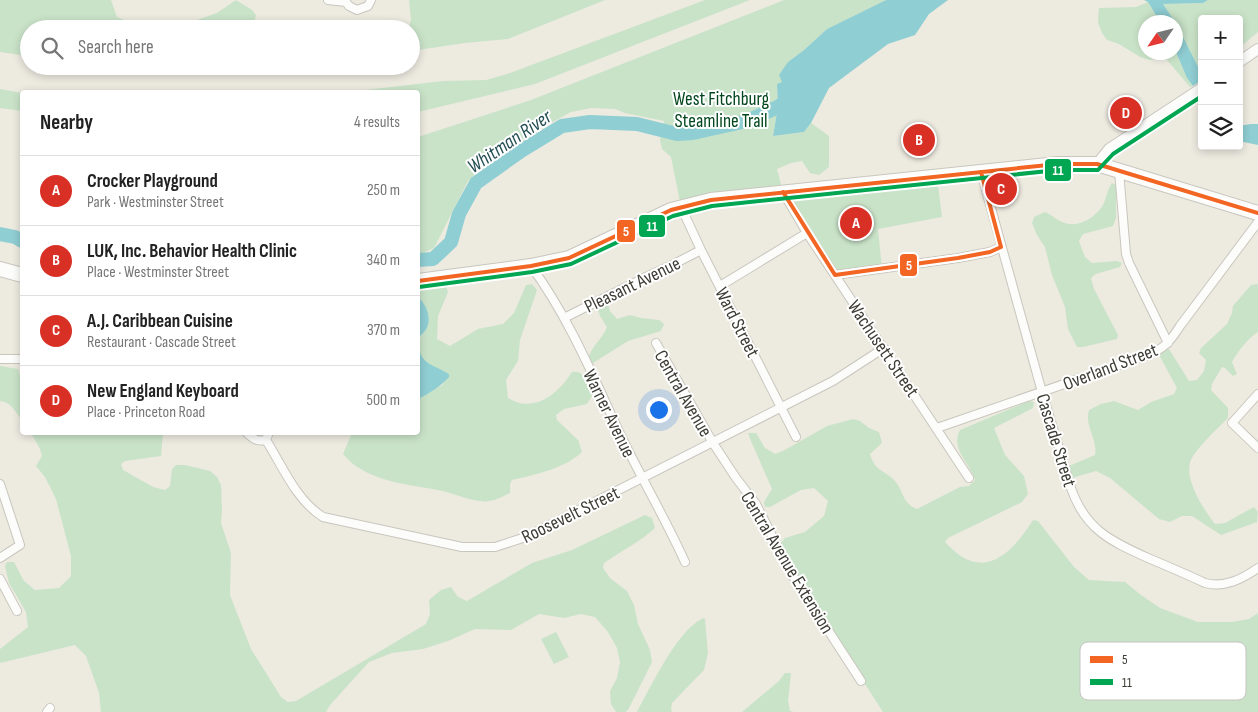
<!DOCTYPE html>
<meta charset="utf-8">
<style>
body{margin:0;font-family:"Sofia Sans Condensed",sans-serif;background:#f2f2f2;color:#222}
.controls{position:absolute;right:15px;top:15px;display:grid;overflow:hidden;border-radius:5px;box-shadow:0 2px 8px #0003}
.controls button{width:45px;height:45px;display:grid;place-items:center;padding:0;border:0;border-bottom:1px solid #e0e0e0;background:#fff;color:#222;font:25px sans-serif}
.compass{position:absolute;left:1138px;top:15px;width:45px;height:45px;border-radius:50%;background:#fff;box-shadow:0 2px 8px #0003;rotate:235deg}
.you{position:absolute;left:658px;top:409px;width:18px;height:18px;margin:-12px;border:4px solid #fff;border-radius:50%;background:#1a73e8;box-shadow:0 0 0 8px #1a73e833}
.badge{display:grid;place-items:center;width:32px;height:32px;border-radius:50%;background:#d93025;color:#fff;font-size:16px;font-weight:700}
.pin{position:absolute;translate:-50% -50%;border:2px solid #fff;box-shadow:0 1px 5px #0006}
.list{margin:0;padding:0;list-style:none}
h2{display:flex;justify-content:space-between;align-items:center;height:65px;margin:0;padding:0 20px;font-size:21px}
h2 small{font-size:16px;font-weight:400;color:#767676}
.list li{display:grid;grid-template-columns:32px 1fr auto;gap:15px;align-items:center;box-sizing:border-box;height:70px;padding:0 20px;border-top:1px solid #e0e0e0}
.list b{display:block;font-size:19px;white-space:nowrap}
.list p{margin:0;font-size:16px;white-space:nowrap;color:#767676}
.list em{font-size:16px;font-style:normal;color:#767676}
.icon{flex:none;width:28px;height:28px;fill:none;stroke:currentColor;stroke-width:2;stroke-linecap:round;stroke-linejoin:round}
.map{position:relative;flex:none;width:1258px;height:712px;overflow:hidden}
.search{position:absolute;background:#fff;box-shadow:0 2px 8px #0003;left:20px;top:20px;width:400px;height:55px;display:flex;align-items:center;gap:12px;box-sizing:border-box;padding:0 18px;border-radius:28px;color:#767676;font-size:19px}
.panel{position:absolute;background:#fff;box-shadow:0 2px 8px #0003;left:20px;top:90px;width:400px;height:345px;border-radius:5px}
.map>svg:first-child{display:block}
.green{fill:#c9e3c8}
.water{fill:#8fced3}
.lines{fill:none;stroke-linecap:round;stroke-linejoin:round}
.river{stroke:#8fced3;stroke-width:14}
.street-casing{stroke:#c9c6be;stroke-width:10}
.secondary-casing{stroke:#c9c6be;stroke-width:12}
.highway-casing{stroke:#c9c6be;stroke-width:16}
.street{stroke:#fcfcfa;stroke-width:8}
.secondary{stroke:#fcfcfa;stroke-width:10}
.highway{stroke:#fcfcfa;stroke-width:14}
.bus-1-casing{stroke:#fff;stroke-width:8}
.bus-2-casing{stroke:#fff;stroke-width:8}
.bus-1{stroke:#f26522;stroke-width:4}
.bus-2{stroke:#00a651;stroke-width:4}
.labels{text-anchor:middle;stroke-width:4;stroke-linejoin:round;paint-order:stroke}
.park-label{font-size:19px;fill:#01461c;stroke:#fff}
.street-label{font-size:19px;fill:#3e3d35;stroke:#fff}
.water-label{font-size:20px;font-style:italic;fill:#244e53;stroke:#fff}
.key{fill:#fff;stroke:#c5c5c2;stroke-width:1}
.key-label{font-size:14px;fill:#3e3d35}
.line-badge{stroke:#fff;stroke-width:2}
.badge-label{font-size:14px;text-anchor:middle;font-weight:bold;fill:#fff}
</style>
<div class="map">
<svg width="1258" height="712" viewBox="0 0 1258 712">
<rect width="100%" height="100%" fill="#edeae0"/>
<path class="green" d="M0 0H111L117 17 136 25 163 29H29V56L0 52Z
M236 0 252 10 256 15 254 23 259 29H171L217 13Z
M409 0H605L508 39 465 43 411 51V29H408L411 20Z
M705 0H750L535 84 418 112V92H348L443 81 486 80 507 74Z
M784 0H886L827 29 804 50 788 62 782 83 777 84 778 107 773 136 804 132 811 123 829 136V167L819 175 810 173 802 161 791 163 777 169 783 192 937 177 942 217 878 229 882 269 835 275 782 192 681 207 671 157 662 149 660 140 664 121 625 113 615 109 591 108 571 112 538 130 492 157 468 181 434 248 418 255V137L531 100Z
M1208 0H1258V32L1239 48V19H1202V68L1198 70 1180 31 1163 4 1203 3Z
M1148 2 1160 22H1146V52H1176L1187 78 1193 86 1190 87 1167 60 1160 58 1150 60 1140 57 1119 44 1107 40 1102 33 1098 22 1099 8 1136 7Z
M106 66H290L227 73 172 72Z
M0 89 22 93V111L0 108Z
M1112 183 1116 185V218L1113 226 1083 234 1079 241 1085 257 1092 263 1117 261 1122 263 1120 267 1096 274 1091 278 1094 289 1118 335 1117 339 1083 347H1077L1068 329 1065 307 1052 275 1045 247 1037 235 1032 223 1034 217 1045 212C1052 215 1057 220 1062 222 1078 229 1095 218 1103 205 1107 197 1107 190 1112 183Z
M532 284 537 290 520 340 518 361 506 380 508 398C534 414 558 394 572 372 585 370 589 384 593 394L587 404 564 409 556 415 557 420 578 440 582 452C566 468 534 475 512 480L510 484V493C502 497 490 503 481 501 468 500 455 494 443 491 409 484 367 483 343 454L352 433 418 432V399L442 385 449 374C443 370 436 369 431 366 416 356 414 341 426 330 425 317 427 305 418 297V288L446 286 448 292 438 316 437 339 450 346 478 329 503 324 514 313 526 285Z
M1258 284V332C1247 339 1239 350 1232 362L1237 374 1233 376 1225 368 1222 367 1212 384 1211 390 1228 408V418C1219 427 1192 452 1190 463 1185 481 1204 510 1215 524L1225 523 1254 507 1258 512 1257 522 1221 535 1192 516H1182L1170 522 1159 519 1110 478 1096 471 1072 478 1069 471V466L1095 455C1098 440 1084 425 1089 410L1101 404 1114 401 1138 410 1151 402 1174 394 1177 388 1159 355 1161 350 1169 349 1189 381 1197 380 1204 371 1206 360 1199 353 1201 348 1227 324 1232 313 1233 306 1251 285Z
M601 302 608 304 610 311 617 319 630 315 641 318 659 320 664 324 661 331 628 341 593 363 588 361C589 348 602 340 607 327L600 316 597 307Z
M0 366 18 369 22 383V421C17 413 10 401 0 401Z
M1029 401 1034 402 1033 408 994 428 1005 455 1024 476 1028 494 1022 502 948 538 945 542C981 582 1009 558 1033 520L1038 521 1074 567 1089 580 1125 582 1141 595 1160 608 1198 622H1232L1249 619 1258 613V712H883L796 577 781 543 785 538 805 532 824 516 828 501 814 488 801 490 770 507H765L764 502 772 489 751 441 748 433H756L765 448 775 454 783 451 827 426 853 419 860 421 869 428 879 432 882 443 870 454C876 472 881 468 893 479 904 489 901 503 917 509L960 487 969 486 975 480C970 463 950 449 960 430Z
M31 433H163L161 456 125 461 121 464 123 470 153 487 165 490 170 486 172 469 176 465H185L210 471 217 477 221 485 222 510 221 523 231 553 230 595 251 649 281 697 288 702 296 701 426 624 430 614 429 600 441 590 451 587 458 597 467 601 532 563 572 550 645 515 652 518 655 528C640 542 621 551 604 563L603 568 610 578 627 591 634 605 638 624 650 650 652 662 628 710 625 712H616L611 704 610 691 617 678 620 662 617 648 608 632 595 617 581 614 564 618 539 614 511 630 475 629 448 641 423 649 392 653 369 662 330 705 326 712H101L99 693 86 656 75 645 0 663V649L28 627 26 612 9 583 5 566 7 562H14L24 581 35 590 59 588 71 576V556L56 499 45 477 36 466 42 456 40 449Z
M704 618 705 619 708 653 704 670 672 703 671 710 672 712H637C650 688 679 627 704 618Z
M556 632 569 657 554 664 541 639Z
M785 673H791L788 701 790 711 794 712H742L779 681Z"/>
<path class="water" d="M886 0H948L929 14 915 35 888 44 829 88 811 123 804 132 773 136 778 107 777 84 782 82 779 75 788 62 804 50 827 29Z
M1144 0H1208L1203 3 1163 4 1175 22H1160L1148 2Z
M1176 23 1202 75V80L1193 86 1187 78 1176 52Z
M1251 124H1258V145L1239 141V126Z
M418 297C427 305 433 320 425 331 422 335 419 336 418 341Z
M418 341C419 365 433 364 449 374V377C440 387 430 393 418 399Z"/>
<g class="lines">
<path class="river" d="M0 234 15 237 22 241
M418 260 433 259 451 242 459 214 476 183 521 151 562 126 590 122 637 124 677 134 693 133 747 121 778 107 793 96"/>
<defs>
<path id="street" d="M328 0 346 2 349 6 357 10 368 6 371 0
M1119 171 1126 254 1129 263 1168 343
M981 172 1042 392 1071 488C1085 529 1110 541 1148 558 1167 566 1186 574 1205 583 1225 588 1242 579 1258 568
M783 192 807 233 969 478
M681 207 701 250 796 437
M531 266C570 319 595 381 623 440 643 481 666 520 685 562
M835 275 958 258 990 252 1001 247
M720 286 807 233
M564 318 648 276 674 264 701 250
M656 343 713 443 736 478 756 504 791 573 861 681
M0 359H22
M1258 394 1232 423 1258 448
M937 428 1145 356C1164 349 1170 342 1180 326L1258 222
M246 432C253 439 257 442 266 440L269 432
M266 440C283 467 296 500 323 517L462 547H495L526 537 833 381 884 348
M0 484 20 545 0 558
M0 579 17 611
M47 712 50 708"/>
<path id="secondary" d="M1239 62 1258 49
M1097 164 1109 149 1202 88"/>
<path id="highway" d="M0 269 22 275
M418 281 531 266 569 258 671 210 711 200 1058 164H1097L1258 213"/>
</defs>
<use href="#street" class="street-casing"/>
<use href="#secondary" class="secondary-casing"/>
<use href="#highway" class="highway-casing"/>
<use href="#street" class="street"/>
<use href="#secondary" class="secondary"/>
<use href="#highway" class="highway"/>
<defs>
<path id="bus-1" d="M783 192 835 275 958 258 990 252 1001 247 981 172
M418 281 531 266 569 258 671 210 711 200 1058 164H1097L1258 213"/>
<path id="bus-2" d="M419 287 532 272 571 264 673 216 712 206 1058 170H1098L1113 154 1202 96"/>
</defs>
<use href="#bus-1" class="bus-1-casing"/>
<use href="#bus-2" class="bus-2-casing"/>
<use href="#bus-1" class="bus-1"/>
<use href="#bus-2" class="bus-2"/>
</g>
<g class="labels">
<g class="park-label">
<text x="721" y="105">West Fitchburg<tspan x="721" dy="22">Steamline Trail</tspan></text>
</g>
<g class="street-label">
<text transform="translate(632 284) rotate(-26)" y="7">Pleasant Avenue</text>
<text transform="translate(738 322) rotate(63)" y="7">Ward Street</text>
<text transform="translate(884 348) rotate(56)" y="7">Wachusett Street</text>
<text transform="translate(1110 366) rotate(-21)" y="7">Overland Street</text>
<text transform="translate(684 393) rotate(60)" y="7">Central Avenue</text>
<text transform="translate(610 413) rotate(64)" y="7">Warner Avenue</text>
<text transform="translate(1057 440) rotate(73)" y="7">Cascade Street</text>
<text transform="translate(570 514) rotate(-26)" y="7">Roosevelt Street</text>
<text transform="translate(788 562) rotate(59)" y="7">Central Avenue Extension</text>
</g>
<g class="water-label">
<text transform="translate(509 141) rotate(-34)" y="7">Whitman River</text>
</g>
</g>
<rect x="1080" y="642" width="166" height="58" rx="8" class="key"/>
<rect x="1090" y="656" width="23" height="7" fill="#f26522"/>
<rect x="1090" y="679" width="23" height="6" fill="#00a651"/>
<g class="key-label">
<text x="1122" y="664">5</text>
<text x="1122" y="687">11</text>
</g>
<g class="line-badge">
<rect x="1044" y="158" width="28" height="24" rx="5" fill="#00a651"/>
<rect x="638" y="214" width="28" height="24" rx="5" fill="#00a651"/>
<rect x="616" y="219" width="20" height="24" rx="5" fill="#f26522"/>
<rect x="899" y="253" width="19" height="24" rx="5" fill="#f26522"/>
</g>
<g class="badge-label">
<text x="1058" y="175">11</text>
<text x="652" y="231">11</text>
<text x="626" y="236">5</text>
<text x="909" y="270">5</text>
</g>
</svg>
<div class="controls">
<button>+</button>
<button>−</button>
<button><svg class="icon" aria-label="layers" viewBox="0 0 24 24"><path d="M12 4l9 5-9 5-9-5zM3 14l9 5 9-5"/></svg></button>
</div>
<svg class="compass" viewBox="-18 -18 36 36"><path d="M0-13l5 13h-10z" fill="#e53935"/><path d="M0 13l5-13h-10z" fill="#767676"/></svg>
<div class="you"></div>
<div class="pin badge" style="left:856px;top:223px">A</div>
<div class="pin badge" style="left:919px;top:140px">B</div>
<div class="pin badge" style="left:1001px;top:189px">C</div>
<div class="pin badge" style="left:1126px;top:113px">D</div>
<div class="search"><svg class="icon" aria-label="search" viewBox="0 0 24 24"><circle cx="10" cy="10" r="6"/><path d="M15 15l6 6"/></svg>Search here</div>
<section class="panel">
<h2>Nearby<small>4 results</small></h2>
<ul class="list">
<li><span class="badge">A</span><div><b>Crocker Playground</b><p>Park · Westminster Street</p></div><em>250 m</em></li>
<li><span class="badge">B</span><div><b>LUK, Inc. Behavior Health Clinic</b><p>Place · Westminster Street</p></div><em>340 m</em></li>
<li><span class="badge">C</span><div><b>A.J. Caribbean Cuisine</b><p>Restaurant · Cascade Street</p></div><em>370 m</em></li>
<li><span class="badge">D</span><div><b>New England Keyboard</b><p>Place · Princeton Road</p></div><em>500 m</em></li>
</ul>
</section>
</div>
